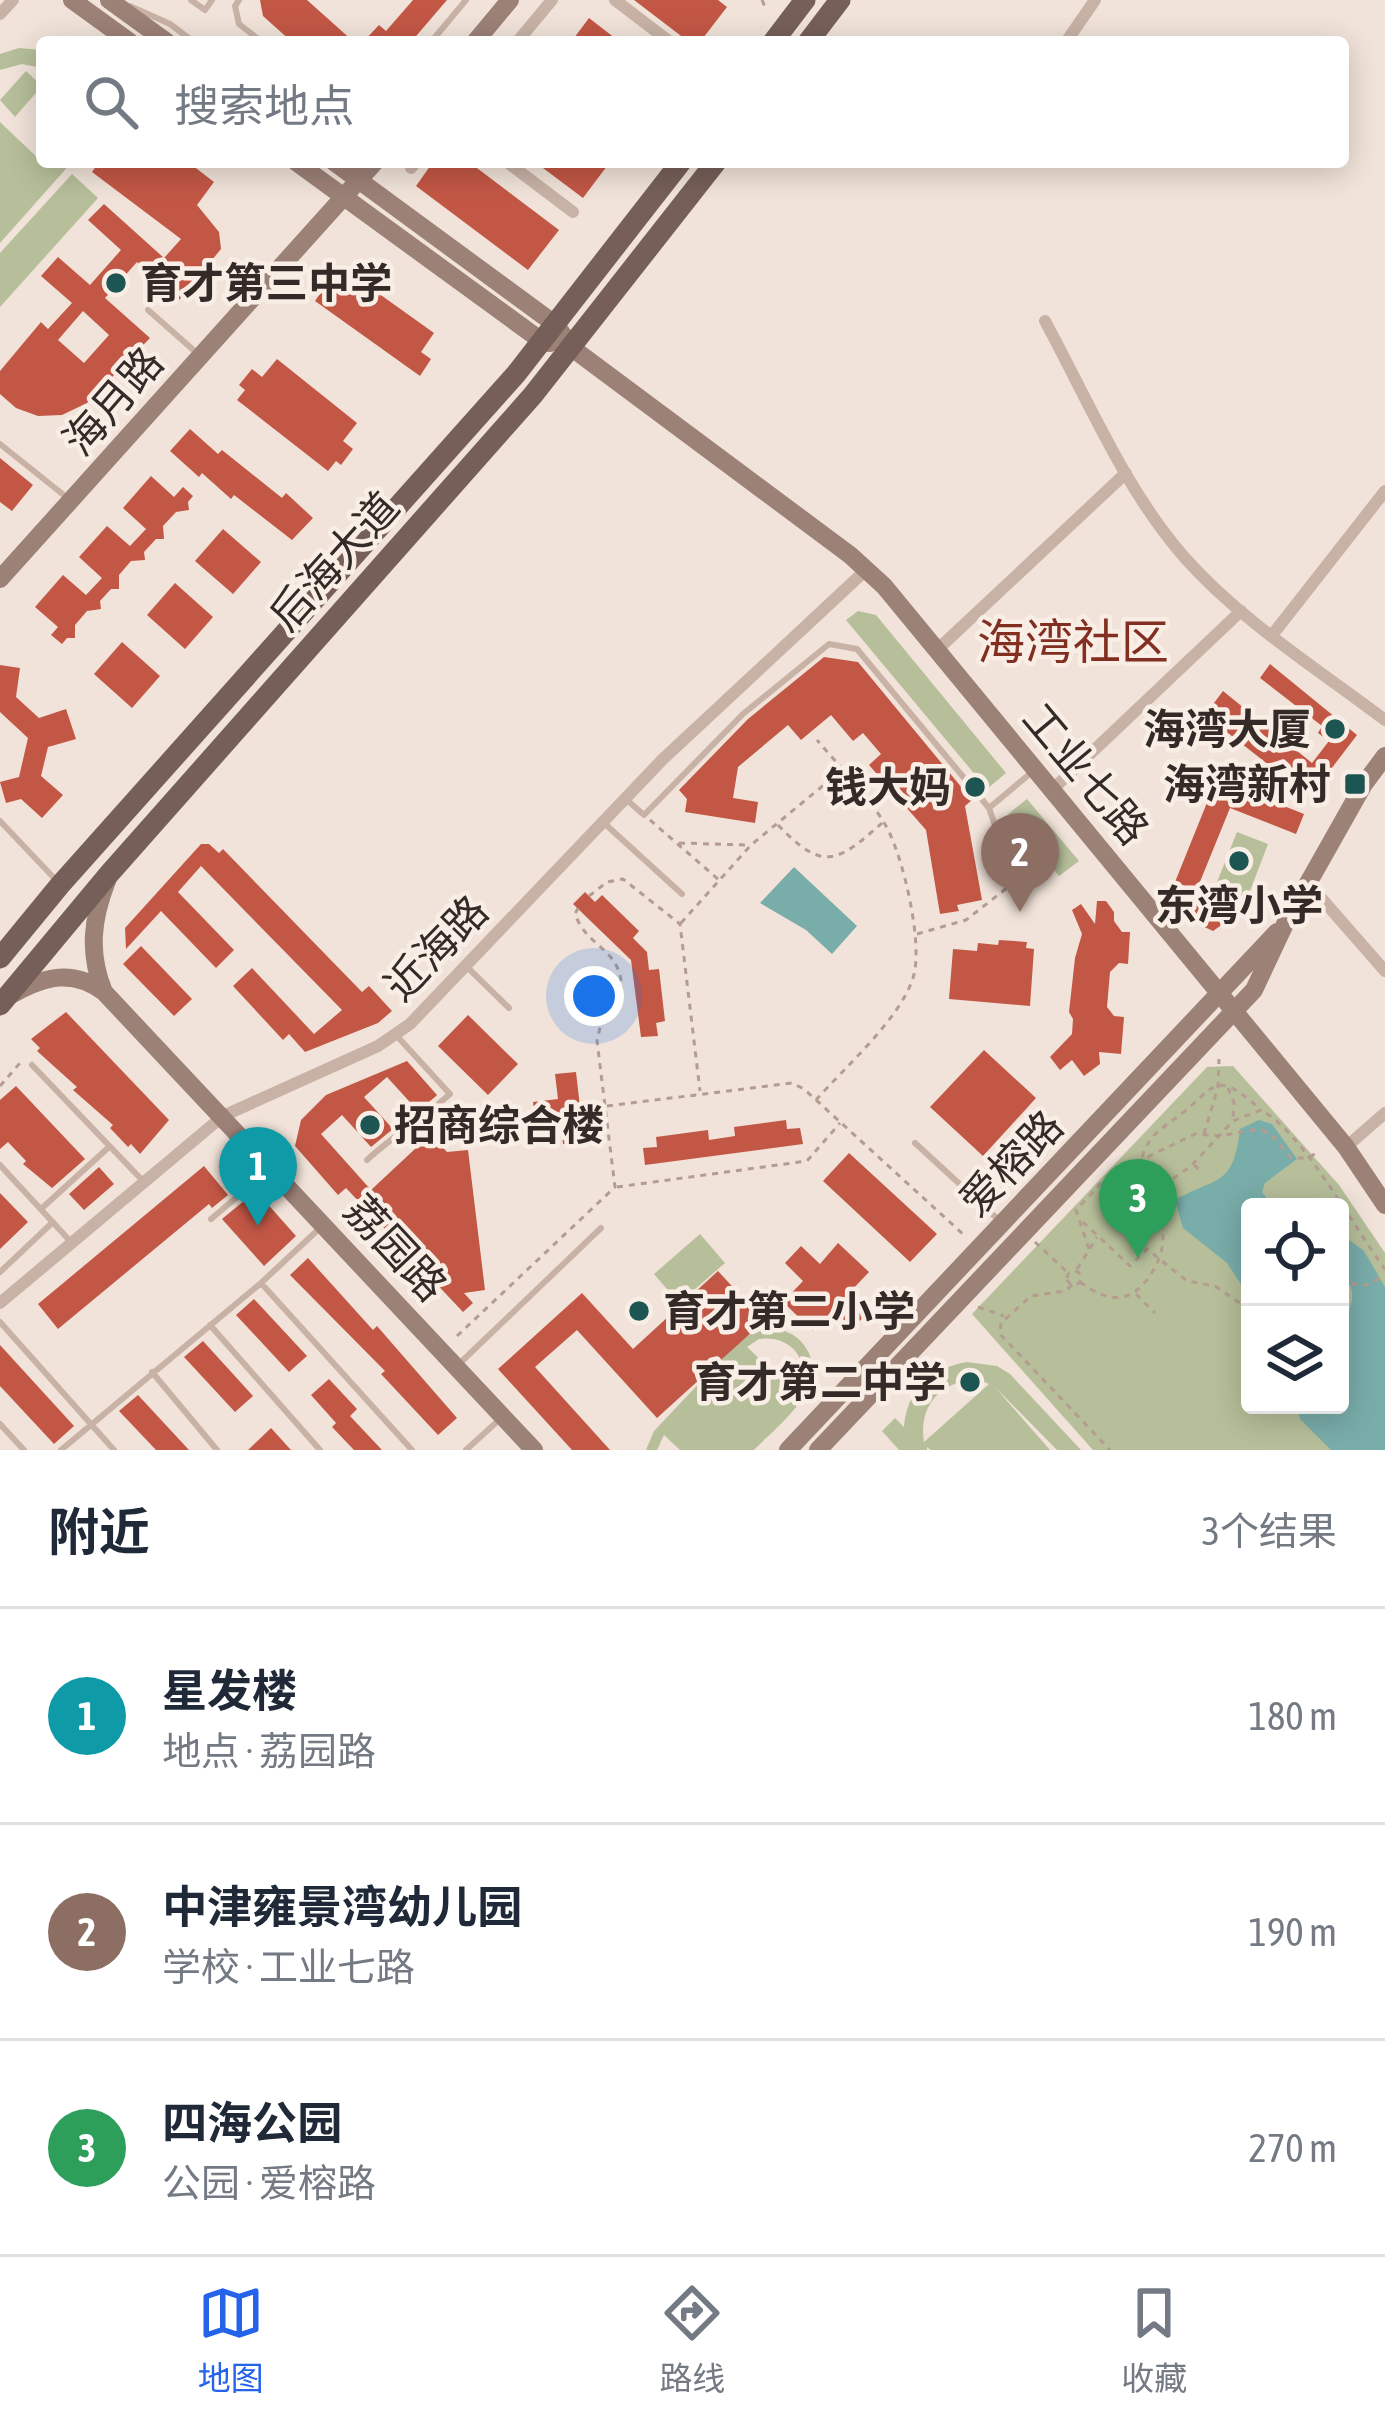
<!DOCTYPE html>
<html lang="zh">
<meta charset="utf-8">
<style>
body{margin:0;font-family:"Asap Condensed","Noto Sans SC",sans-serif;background:#f2f2f3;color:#1f2937}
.controls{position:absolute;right:36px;bottom:36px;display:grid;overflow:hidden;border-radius:12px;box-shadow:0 6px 30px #0003}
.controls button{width:108px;height:108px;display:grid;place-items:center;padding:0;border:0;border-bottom:3px solid #e0e1e3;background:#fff;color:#1f2937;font:60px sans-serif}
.you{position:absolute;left:594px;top:996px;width:42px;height:42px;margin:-30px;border:9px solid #fff;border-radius:50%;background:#1a73e8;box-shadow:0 0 0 18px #1a73e833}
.badge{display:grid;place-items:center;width:78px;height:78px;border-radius:50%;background:#2563eb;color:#fff;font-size:39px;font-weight:700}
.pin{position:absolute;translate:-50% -99px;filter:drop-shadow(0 3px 6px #0008)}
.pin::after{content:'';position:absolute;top:63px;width:42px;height:36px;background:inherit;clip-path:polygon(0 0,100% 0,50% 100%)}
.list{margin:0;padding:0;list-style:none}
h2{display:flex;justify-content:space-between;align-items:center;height:156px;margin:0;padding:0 48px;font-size:51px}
h2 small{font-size:39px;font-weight:400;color:#747a83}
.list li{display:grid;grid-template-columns:78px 1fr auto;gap:36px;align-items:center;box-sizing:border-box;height:216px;padding:0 48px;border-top:3px solid #e0e1e3}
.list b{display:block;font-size:45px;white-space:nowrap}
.list p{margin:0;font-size:39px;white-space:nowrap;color:#747a83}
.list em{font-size:39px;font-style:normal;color:#747a83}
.icon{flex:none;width:66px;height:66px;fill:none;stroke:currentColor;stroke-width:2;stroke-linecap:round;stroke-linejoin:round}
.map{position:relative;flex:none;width:1385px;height:1450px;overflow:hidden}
.search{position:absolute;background:#fff;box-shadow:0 6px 30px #0003;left:36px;right:36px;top:36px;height:132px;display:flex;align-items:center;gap:30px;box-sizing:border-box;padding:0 42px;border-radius:12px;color:#747a83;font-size:45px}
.sheet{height:804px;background:#fff}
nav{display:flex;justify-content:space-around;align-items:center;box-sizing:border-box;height:168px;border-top:3px solid #e0e1e3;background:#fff;font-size:33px;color:#747a83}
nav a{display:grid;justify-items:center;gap:6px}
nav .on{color:#2563eb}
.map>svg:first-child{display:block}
.green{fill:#b6bf9a;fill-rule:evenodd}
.water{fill:#79adaa}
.building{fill:#c35745;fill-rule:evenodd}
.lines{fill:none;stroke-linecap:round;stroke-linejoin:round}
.path{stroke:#b49c90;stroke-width:3;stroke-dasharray:6 6;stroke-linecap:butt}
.lane{stroke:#c8b2a6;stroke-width:6}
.street{stroke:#c8b2a6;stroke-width:12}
.secondary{stroke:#9c8177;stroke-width:18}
.primary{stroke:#765f58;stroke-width:21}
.poi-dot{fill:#1d5553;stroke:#f9eee5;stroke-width:4.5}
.labels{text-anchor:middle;stroke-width:9;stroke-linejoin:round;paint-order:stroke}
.poi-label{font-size:42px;font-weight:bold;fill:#342a27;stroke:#f9eee5;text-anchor:end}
.street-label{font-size:42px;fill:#342a27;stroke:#f9eee5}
.quarter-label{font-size:48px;fill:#822f21;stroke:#f9eee5}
</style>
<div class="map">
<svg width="1385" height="1450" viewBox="0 0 1385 1450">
<rect width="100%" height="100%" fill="#f1e3d9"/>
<path class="green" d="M19 48 42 50V68L22 64 0 70V54Z
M26 71 42 86 15 117 0 100Z
M0 122 42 162H72L0 243Z
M72 174 98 198 0 307V253Z
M858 611 876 615 1006 773 987 789 846 620Z
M1027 799 1079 861 1059 876 1008 814Z
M1237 832 1268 844 1245 904 1213 892Z
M1233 1066 1339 1185 1385 1253V1450H1093L972 1314 1207 1067ZM1250 1207H1340V1405H1250Z
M700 1234 725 1263 679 1303 654 1274Z
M765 1328C781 1328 797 1333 806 1348 831 1387 778 1425 754 1450H680L664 1435 657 1450H646L654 1431 742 1338ZM759 1339C793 1335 813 1362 795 1392L747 1347Z
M967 1362 997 1366 1010 1374 1081 1450H1057L994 1386 1050 1450H931L927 1447V1450H899L882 1431 895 1418 904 1427C907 1390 931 1368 967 1362ZM979 1380 989 1384 924 1442C918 1405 942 1379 979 1380Z"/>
<path class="water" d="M794 867 857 926 832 954 806 930 760 903Z
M1259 1120 1272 1124 1297 1159 1265 1183 1262 1192 1273 1207H1250V1298L1227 1263 1183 1228 1175 1200C1216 1176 1233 1189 1240 1129Z
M1340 1233 1364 1251 1385 1287V1450H1331L1300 1419 1297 1405H1340C1340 1383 1336 1357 1340 1335 1345 1312 1365 1294 1340 1274Z"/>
<path class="building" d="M260 0H307L354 42H292L263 16Z
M413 0H447L411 42H363L379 25 386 31Z
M634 0H718L727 7 700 42H689Z
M589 18 620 42H571Z
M99 162H188L214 182 197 205 219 232 221 249 179 300 137 262 105 298 150 338 87 403 62 415 38 416 16 408 0 394V371L41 322 48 329 72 303 41 276 58 257 90 285 121 250 88 220 104 204 164 258 181 239 92 172ZM83 311 109 335 84 363 58 340Z
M433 162H469L559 230 528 270 416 186Z
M535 162H610L583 198Z
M350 273 434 333 421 352 431 359 420 376 315 301 326 285 337 292Z
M277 359 357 423 343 441 353 449 341 465 336 461 328 471 237 400 245 390 239 385 252 369 262 377Z
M190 429 218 454 222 450 282 498 286 493 313 518 292 540 234 495 231 499 202 473 199 477 170 451Z
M0 458 33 485 12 511 0 502Z
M151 476 174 497 183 487 193 496 188 502 189 510 176 512 163 526 164 539H156L144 552 145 560 131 561 119 575V589H111L100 601 101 609 87 611 75 625V638H67L62 644 51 635 58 627 35 607 63 575 86 595 102 578 79 557 107 526 130 546 146 529 123 508Z
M223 529 261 562 233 594 195 561Z
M175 583 213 617 185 649 147 615Z
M122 642 160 676 132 708 94 674Z
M824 657 858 662 972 800 965 806 982 900 957 905 959 911 940 914 926 830 869 765 881 754 863 733 853 741 831 715 801 740 788 725 738 767 733 798 758 802 755 823 685 812 687 799 679 790 748 719Z
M1270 664 1357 735 1315 790 1294 772 1288 780 1205 715 1223 691 1312 763 1329 741 1318 733 1322 726 1260 678Z
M0 665 20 668 16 697 39 718 66 709 76 739 48 747 41 776 63 795 42 818 21 799 6 803 0 782 19 777 28 738 0 712Z
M1223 763 1244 772 1238 788 1304 814 1296 834 1230 808 1195 894 1232 910 1226 922 1213 931 1198 924 1179 896 1185 886 1175 882Z
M201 844H209L219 853 223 849 362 992 369 986 392 1011 378 1023 305 1052 289 1034 283 1040 233 986 252 968 314 1034 342 1010 201 866 178 892 234 950 216 968 161 911 126 949 125 928Z
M585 892 595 902 602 895 639 931 633 938 647 952 649 970 659 969 665 1021 656 1023 658 1036 641 1037 631 960 573 904Z
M1097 901H1106L1114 912V921L1122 932H1130L1128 964 1119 963 1110 972 1107 1007 1114 1016 1124 1017 1121 1054 1099 1052 1100 1064 1084 1076 1072 1060 1060 1070 1050 1057 1072 1034 1073 1019 1069 1012 1075 958 1082 934 1072 910 1081 904 1095 924Z
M999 940 1027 942 1026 948 1034 949 1030 1006 949 999 953 949 977 951 978 943 998 945Z
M141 946 192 999 174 1016 123 964Z
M66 1012 169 1120 140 1154 131 1144 128 1147 110 1128 113 1125 73 1090 77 1087 37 1051 40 1048 31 1039Z
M468 1015 518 1064 488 1095 438 1046Z
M984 1050 1036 1098 983 1156 930 1107Z
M407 1061 437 1095 435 1097 418 1111 387 1077 364 1097 393 1129 371 1147 342 1115 321 1134 371 1190 431 1134 447 1152 468 1150 485 1290 464 1293 473 1303 463 1312 346 1188 338 1195 295 1146 301 1120 326 1095Z
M576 1072 584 1142 563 1144 561 1122 536 1125 533 1102 558 1099 555 1074Z
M16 1086 85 1159 52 1188 23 1164 26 1161 8 1142 0 1149V1100Z
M786 1120 787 1129 800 1128 803 1144 645 1165 643 1148 657 1147 656 1137 708 1130 709 1140 735 1136 734 1127Z
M849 1153 937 1234 910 1262 823 1181Z
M204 1166 228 1195 212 1208 209 1204 58 1329 38 1304Z
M99 1167 114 1184 84 1210 69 1194Z
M256 1191 296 1236 264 1266 222 1219Z
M0 1193 28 1222 0 1249Z
M838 1243 869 1272 850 1292 869 1311 853 1328 833 1310 813 1331 783 1302 803 1281 785 1263 801 1246 820 1264Z
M308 1258 373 1330 377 1326 457 1418 438 1435 381 1374 385 1371 290 1275Z
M718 1271 764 1321 657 1418 577 1330 535 1367 610 1450H572L498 1369 582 1293 633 1349Z
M254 1299 307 1356 289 1372 236 1315Z
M203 1341 253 1396 235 1412 184 1357Z
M0 1345 74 1426 54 1444 0 1386Z
M329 1379 357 1409 350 1416 382 1450H354L332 1427 336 1423 311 1395Z
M138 1395 189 1450H156L119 1411Z
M271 1428 291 1450H248Z"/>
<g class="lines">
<path class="path" d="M762 0 765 7
M650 820 719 880
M778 825C823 872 837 863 882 823
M679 843 747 845
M589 896 607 882 623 879 680 924 700 1091
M681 923 751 845 842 770
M917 934 966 920 1017 880
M0 1086 20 1063
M1228 1088 1234 1103 1233 1119
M816 1100C845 1067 900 1019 913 978 924 945 903 856 886 826 868 795 840 767 817 740
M607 1106 792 1083 804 1089 964 1235
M1204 1134 1218 1087 1219 1059
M1142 1157C1149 1135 1162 1128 1180 1115 1216 1087 1214 1068 1260 1109
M1194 1165 1203 1173
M617 1187 807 1161 840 1123
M1153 1192 1190 1167 1233 1121 1261 1110C1303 1132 1354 1228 1385 1269
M1083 1222 1130 1266 1147 1249 1187 1281 1215 1286 1250 1310
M1035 1242 1068 1273
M1089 1249 1076 1210 1108 1176 1195 1134 1220 1136 1258 1129 1271 1134 1291 1158H1308L1318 1152
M1077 1269 1097 1237
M1067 1278a7 7 0 1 1 14 0a7 7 0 1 1-14 0Z
M1080 1282C1108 1303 1131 1305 1151 1274 1158 1263 1163 1251 1163 1238 1163 1214 1152 1186 1139 1166
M1072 1285 1065 1291 1031 1296 1001 1323 1000 1334 1110 1450
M1340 1287 1347 1283 1366 1285 1385 1276
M1136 1294 1155 1313
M978 1307 1004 1316
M457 1336 615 1187 597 1041 601 1023 621 999C627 948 588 951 575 914L578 908"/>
<path class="lane" d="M191 0 205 10 212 0
M239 0 235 6 239 24 262 42
M130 6 170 24 194 42
M431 42 466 0
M148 310 198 354
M0 444 70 500
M628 801 644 815 743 714 829 644 857 649 989 808 999 837 1027 871
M989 808 1032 772
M0 821 55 879
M604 823 682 894
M466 966 509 1008
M32 1065 143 1181
M915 1143 1001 1222
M367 1160C394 1135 422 1119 450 1094L396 1035
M0 1165 71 1242
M41 1209 109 1147
M211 1219 269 1170
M0 1272 53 1222
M261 1283 412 1450
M0 1322 114 1450
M210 1325 320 1450
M459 1364 601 1228
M152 1372 217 1450
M0 1424 24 1450
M61 1450 261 1283 321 1227
M466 1450 500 1419"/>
<path class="street" d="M615 0 670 42
M0 14 13 0
M517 42 552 0
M1066 42 1095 0
M507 162 573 212
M411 168 416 162
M1045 321C1088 400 1125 490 1185 558 1241 621 1318 669 1385 720
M1273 634 1385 491
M937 650 1126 473
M1052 790 1241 611
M1308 883 1385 971
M1346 1147 1385 1113
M0 1303 223 1116 378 1046 410 1024 662 760 867 569"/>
<path class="secondary" d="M72 0 130 42
M109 0 167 42
M475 42 510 0
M296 162 543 342 550 343
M334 162 556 325 572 348 850 555 884 586 1346 1147 1385 1205
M0 579 375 162
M104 992C88 953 92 919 107 881
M13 994C45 976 73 969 104 992L534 1450
M788 1450 1277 932
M818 1450 1254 990 1285 924 1364 784 1385 756"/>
<path class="primary" d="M773 42 805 0
M808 42 840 0
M0 958 60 885 516 374 681 162
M0 1005 109 874 533 395 716 162"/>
</g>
<g class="poi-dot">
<circle cx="116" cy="283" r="12"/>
<circle cx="1335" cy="729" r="12"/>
<rect x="1343" y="772" width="24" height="24" rx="6"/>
<circle cx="975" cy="787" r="12"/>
<circle cx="1239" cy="861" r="12"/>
<circle cx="370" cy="1125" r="12"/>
<circle cx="639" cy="1311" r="12"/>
<circle cx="970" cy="1382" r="12"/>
</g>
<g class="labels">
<g class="poi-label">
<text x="140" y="298" text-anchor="start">育才第三中学</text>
<text x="1311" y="744">海湾大厦</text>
<text x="1331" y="799">海湾新村</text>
<text x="951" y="802">钱大妈</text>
<text x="1239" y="920" text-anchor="middle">东湾小学</text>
<text x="394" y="1140" text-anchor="start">招商综合楼</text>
<text x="663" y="1326" text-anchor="start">育才第二小学</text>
<text x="946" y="1397">育才第二中学</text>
</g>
<g class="street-label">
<text transform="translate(113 401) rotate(-49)" y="15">海月路</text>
<text transform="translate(334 561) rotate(-48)" y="15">后海大道</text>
<text transform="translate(1086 774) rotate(50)" y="15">工业七路</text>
<text transform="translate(436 948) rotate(-46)" y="15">近海路</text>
<text transform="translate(1011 1163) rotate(-46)" y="15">爱榕路</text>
<text transform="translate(396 1248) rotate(47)" y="15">荔园路</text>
</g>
<g class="quarter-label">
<text x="1073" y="659">海湾社区</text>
</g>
</g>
</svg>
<div class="controls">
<button><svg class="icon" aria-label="locate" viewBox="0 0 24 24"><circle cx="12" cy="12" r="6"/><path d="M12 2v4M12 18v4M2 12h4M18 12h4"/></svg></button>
<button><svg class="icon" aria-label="layers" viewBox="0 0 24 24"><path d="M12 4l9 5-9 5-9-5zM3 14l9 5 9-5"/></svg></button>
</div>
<div class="you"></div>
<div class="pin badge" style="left:258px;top:1226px;background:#0f9aa8">1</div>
<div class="pin badge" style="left:1020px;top:912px;background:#8d6e63">2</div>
<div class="pin badge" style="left:1138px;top:1258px;background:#2e9e5b">3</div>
<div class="search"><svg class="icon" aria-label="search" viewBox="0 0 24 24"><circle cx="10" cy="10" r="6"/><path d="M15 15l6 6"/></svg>搜索地点</div>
</div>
<section class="sheet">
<h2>附近<small>3个结果</small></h2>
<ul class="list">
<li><span class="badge" style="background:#0f9aa8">1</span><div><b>星发楼</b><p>地点 · 荔园路</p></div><em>180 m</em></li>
<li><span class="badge" style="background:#8d6e63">2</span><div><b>中津雍景湾幼儿园</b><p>学校 · 工业七路</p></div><em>190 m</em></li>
<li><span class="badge" style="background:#2e9e5b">3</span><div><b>四海公园</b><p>公园 · 爱榕路</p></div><em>270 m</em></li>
</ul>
</section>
<nav>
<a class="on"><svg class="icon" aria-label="map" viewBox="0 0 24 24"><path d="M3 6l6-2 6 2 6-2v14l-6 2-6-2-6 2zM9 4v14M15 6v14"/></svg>地图</a>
<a><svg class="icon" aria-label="directions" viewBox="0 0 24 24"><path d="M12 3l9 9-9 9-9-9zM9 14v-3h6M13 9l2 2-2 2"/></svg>路线</a>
<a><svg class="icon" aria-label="saved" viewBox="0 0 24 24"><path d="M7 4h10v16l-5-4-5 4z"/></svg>收藏</a>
</nav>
